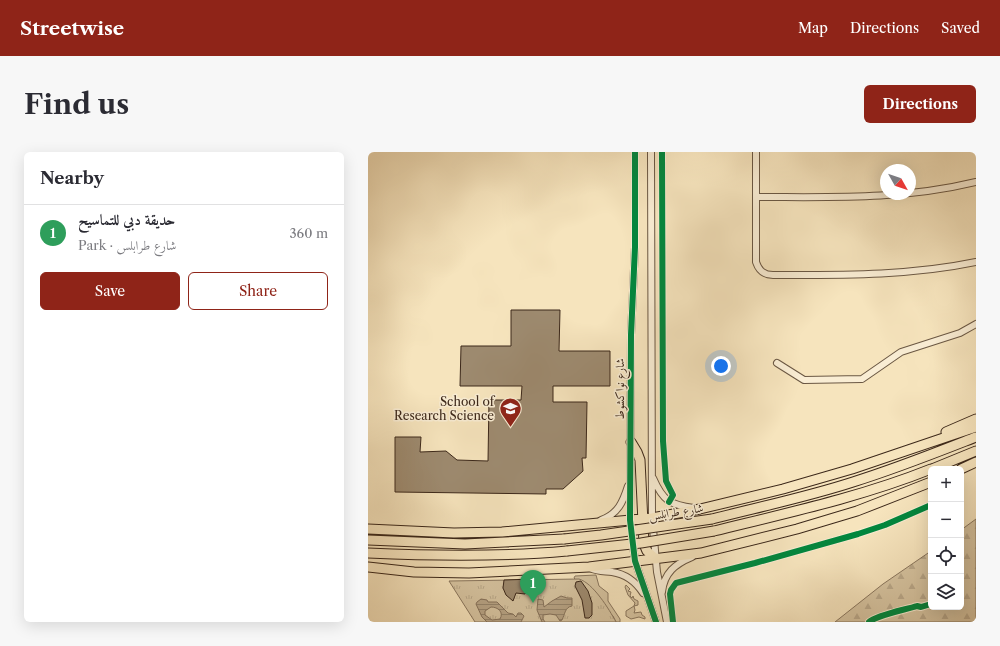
<!DOCTYPE html>
<meta charset="utf-8">
<style>
body{margin:0;font-family:"Libre Caslon Text",Amiri,serif;background:#f7f7f7;color:#2b2b33}
.controls{position:absolute;right:12px;bottom:12px;display:grid;overflow:hidden;border-radius:6px;box-shadow:0 4px 16px #0002}
.controls button{width:36px;height:36px;display:grid;place-items:center;padding:0;border:0;border-bottom:1px solid #e1e1e2;background:#fff;color:#2b2b33;font:20px sans-serif}
.compass{position:absolute;left:512px;top:12px;width:36px;height:36px;border-radius:50%;background:#fff;box-shadow:0 4px 16px #0002;rotate:130deg}
.you{position:absolute;left:353px;top:214px;width:14px;height:14px;margin:-10px;border:3px solid #fff;border-radius:50%;background:#1a73e8;box-shadow:0 0 0 6px #1a73e833}
.badge{display:grid;place-items:center;width:26px;height:26px;border-radius:50%;background:#8f2418;color:#fff;font-size:13px;font-weight:700}
.pin{position:absolute;translate:-50% -33px;filter:drop-shadow(0 1px 2px #0008)}
.pin::after{content:'';position:absolute;top:21px;width:14px;height:12px;background:inherit;clip-path:polygon(0 0,100% 0,50% 100%)}
.list{margin:0;padding:0;list-style:none}
h2{display:flex;justify-content:space-between;align-items:center;height:52px;margin:0;padding:0 16px;font-size:17px}
h2 small{font-size:13px;font-weight:400;color:#7c7c81}
.list li{display:grid;grid-template-columns:26px 1fr auto;gap:12px;align-items:center;box-sizing:border-box;height:56px;padding:0 16px;border-top:1px solid #e1e1e2}
.list b{display:block;font-size:15px;white-space:nowrap}
.list p{margin:0;font-size:13px;white-space:nowrap;color:#7c7c81}
.list em{font-size:13px;font-style:normal;color:#7c7c81}
.actions{display:flex;gap:8px;padding:12px 16px}
.actions a{flex:1;padding:9px 0;border:1px solid #8f2418;border-radius:6px;text-align:center;font-size:14px;color:#8f2418}
.actions .main{background:#8f2418;color:#fff}
.icon{flex:none;width:22px;height:22px;fill:none;stroke:currentColor;stroke-width:2;stroke-linecap:round;stroke-linejoin:round}
.map{position:relative;flex:none;width:608px;height:470px;overflow:hidden;border-radius:6px}
header{display:flex;align-items:center;gap:24px;box-sizing:border-box;height:56px;padding:0 20px;background:#8f2418;color:#fff}
header strong{font-size:19px}
nav{display:flex;gap:22px;margin-inline-start:auto;font-size:14px}
.intro{display:flex;align-items:center;justify-content:space-between;box-sizing:border-box;height:96px;padding:0 24px}
h1{margin:0;font-size:28px}
.button{padding:10px 18px;border-radius:6px;background:#8f2418;color:#fff;font-size:14px;font-weight:700}
main{display:flex;gap:24px;padding:0 24px}
aside{flex:1;background:#fff;border-radius:6px;box-shadow:0 4px 16px #0002}
.map>svg:first-child{display:block}
.green{fill:#d6c4a1;stroke:#89765e}
.forest{fill:url(#forest-firs);stroke:#89765e}
.park{fill:url(#park-tufts);stroke:#89765e}
.water{fill:url(#water-rules);stroke:#86725b;fill-rule:evenodd}
.building{fill:#9d8a6f;stroke:#3c281a}
.lines{fill:none;stroke-linecap:round;stroke-linejoin:round}
.minor-casing{stroke:#6a5743;stroke-width:8}
.highway-casing{stroke:#3c281a;stroke-width:11}
.minor{stroke:#f9edd4;stroke-width:6}
.highway{stroke:#f6e4bd;stroke-width:9}
.highway-bridge-casing{stroke:#3c281a;stroke-width:11;stroke-linecap:butt}
.highway-bridge{stroke:#f6e4bd;stroke-width:9}
.cycleway-casing{stroke:#f9edd4;stroke-width:8}
.cycleway{stroke:#00873e;stroke-width:6}
.labels{text-anchor:middle;stroke-width:3;stroke-linejoin:round;paint-order:stroke}
.street-label{font-size:12px;fill:#3c281a;stroke:#f9edd4}
.poi-label{font-size:12px;fill:#3c281a;stroke:#f9edd4;text-anchor:end}
</style>
<header>
<strong>Streetwise</strong>
<nav><a>Map</a><a>Directions</a><a>Saved</a></nav>
</header>
<div class="intro"><h1>Find us</h1><a class="button">Directions</a></div>
<main>
<aside>
<h2>Nearby<small></small></h2>
<ul class="list">
<li><span class="badge" style="background:#2e9e5b">1</span><div><b>حديقة دبي للتماسيح</b><p>Park · شارع طرابلس</p></div><em>360 m</em></li>
</ul>
<div class="actions"><a class="main">Save</a><a>Share</a></div>
</aside>
<div class="map">
<svg width="608" height="470" viewBox="0 0 608 470">
<defs>
<pattern id="forest-firs" width="22" height="20" patternUnits="userSpaceOnUse"><rect width="22" height="20" fill="#d6c4a1"/><path d="M5 1l3.5 6h-7zM16 11l3.5 6h-7z" fill="#b9a88a"/></pattern>
<pattern id="park-tufts" width="24" height="20" patternUnits="userSpaceOnUse"><rect width="24" height="20" fill="#d6c4a1"/><path d="M3 7l-1-3M5 7V3M7 7l1-3M15 17l-1-3M17 17v-4M19 17l1-3" fill="none" stroke="#b9a88a"/></pattern>
<pattern id="water-rules" width="6" height="5" patternUnits="userSpaceOnUse"><rect width="6" height="5" fill="#b7a486"/><path d="M0 2.5h6" fill="none" stroke="#96866d"/></pattern>
</defs>
<rect width="100%" height="100%" fill="#f6e4bd"/>
<filter id="stains"><feTurbulence type="fractalNoise" baseFrequency=".005" numOctaves="4"/><feColorMatrix values="0 0 0 0 .2 0 0 0 0 .09 0 0 0 0 .02 0 0 0 .5 -.17"/></filter>
<radialGradient id="worn" r=".72"><stop offset=".6" stop-color="#630" stop-opacity="0"/><stop offset="1" stop-color="#630" stop-opacity=".3"/></radialGradient>
<path class="green" d="M228 423 231 434 240 441V449L252 467V470H248L245 464 206 426 207 424Z
M258 433 262 437 260 439 263 440 262 444 264 446 265 444 266 447 270 449V453L266 454 267 458 266 461 273 460 274 463 277 465V467L271 465 263 467 258 464V459L266 454 267 451 260 443 257 435Z"/>
<path class="forest" d="M608 367V470H467L515 432 563 399V455H593V378Z"/>
<path class="park" d="M211 427C225 431 241 457 248 470H107L81 429Z"/>
<path class="water" d="M193 444 199 446H204V454C197 455 197 462 194 468L192 469 188 463 182 462 175 463V467L177 470H174L169 458 170 447 175 448 176 455 184 449Z
M113 447 119 448 120 450H129L140 461 145 462 148 465 150 461H153L156 464 153 470H119L114 465 108 452 109 450ZM123 455C130 455 136 460 132 467L124 468 117 463V459Z"/>
<path class="building" d="M143 158H192L191 199H242V234H185V250H219L218 306H214L215 319 195 337H178V342L27 340V285H53L52 300 78 299 89 308 120 309 121 248H153L154 234H92L93 194H143Z
M166 427V436L160 438 157 442 148 441 145 449 138 443 135 436 136 428Z
M213 429 220 439 224 451V463L221 466H217L214 448 207 434 208 430Z"/>
<g class="lines">
<defs>
<path id="minor" d="M267 0V95L263 183 262 368 267 409 288 470
M283 0 284 366 289 420 299 470
M388 0V110C391 119 396 123 405 123 473 123 541 124 608 110
M389 45C464 45 534 48 608 30
M409 211 436 228 494 227 533 200 592 181 608 172
M285 326C295 349 302 353 326 356
M233 368C250 362 255 350 260 334
M222 416C230 420 236 419 244 420 257 422 268 430 275 441
M294 440C296 421 307 412 324 405"/>
<path id="highway" d="M578 280 608 267
M263 290 269 300 272 308 276 392 279 399 288 407
M564 317 608 299
M593 317 608 310
M344 367C391 355 439 345 485 330 527 317 567 301 608 285
M0 377 86 381 134 380 284 366 332 357 415 337 484 317 608 275
M346 379C419 361 493 345 563 317
M0 388 97 392 196 387
M0 401C67 404 133 405 199 399
M0 415 46 420 101 421 221 415 333 401 429 377 489 359 563 330"/>
</defs>
<use href="#minor" class="minor-casing"/>
<use href="#highway" class="highway-casing"/>
<use href="#minor" class="minor"/>
<use href="#highway" class="highway"/>
<defs>
<path id="highway-bridge" d="M196 387 233 383 344 367
M199 399 273 391 346 379"/>
</defs>
<use href="#highway-bridge" class="highway-bridge-casing"/>
<use href="#highway-bridge" class="highway-bridge"/>
<defs>
<path id="cycleway" d="M267 0V95L263 183 262 368 267 409 288 470
M294 0 295 289 298 329 305 343 301 350
M305 470 302 442 303 438 308 431 387 411 490 382 517 373 563 353
M501 470C509 463 536 458 549 454L553 455 563 452"/>
</defs>
<use href="#cycleway" class="cycleway-casing"/>
<use href="#cycleway" class="cycleway"/>
</g>
<defs>
<symbol id="school-pin" viewBox="-11 -11 22 30"><path d="M0 17L-7.5 6A9.5 9.5 0 1 1 7.5 6Z" fill="#8f2418" stroke="#f9edd4"/><path d="M0-5L7-2L0 1L-7-2ZM-4 1L0 2.5L4 1V4Q0 6-4 4Z" fill="#fff"/></symbol>
</defs>
<g fill-rule="evenodd">
<use href="#school-pin" x="130" y="244" width="25" height="34"/>
</g>
<g class="labels">
<g class="street-label">
<text transform="translate(252 237) rotate(-90)" y="4">شارع نواكشوط</text>
<text transform="translate(308 360) rotate(-9)" y="4">شارع طرابلس</text>
</g>
<g class="poi-label">
<text x="126" y="254">School of<tspan x="126" dy="14">Research Science</tspan></text>
</g>
</g>
<rect width="100%" height="100%" filter="url(#stains)"/>
<rect width="100%" height="100%" fill="url(#worn)"/>
</svg>
<div class="controls">
<button>+</button>
<button>−</button>
<button><svg class="icon" aria-label="locate" viewBox="0 0 24 24"><circle cx="12" cy="12" r="6"/><path d="M12 2v4M12 18v4M2 12h4M18 12h4"/></svg></button>
<button><svg class="icon" aria-label="layers" viewBox="0 0 24 24"><path d="M12 4l9 5-9 5-9-5zM3 14l9 5 9-5"/></svg></button>
</div>
<svg class="compass" viewBox="-18 -18 36 36"><path d="M0-13l5 13h-10z" fill="#e53935"/><path d="M0 13l5-13h-10z" fill="#7c7c81"/></svg>
<div class="you"></div>
<div class="pin badge" style="left:165px;top:451px;background:#2e9e5b">1</div>
</div>
</main>
